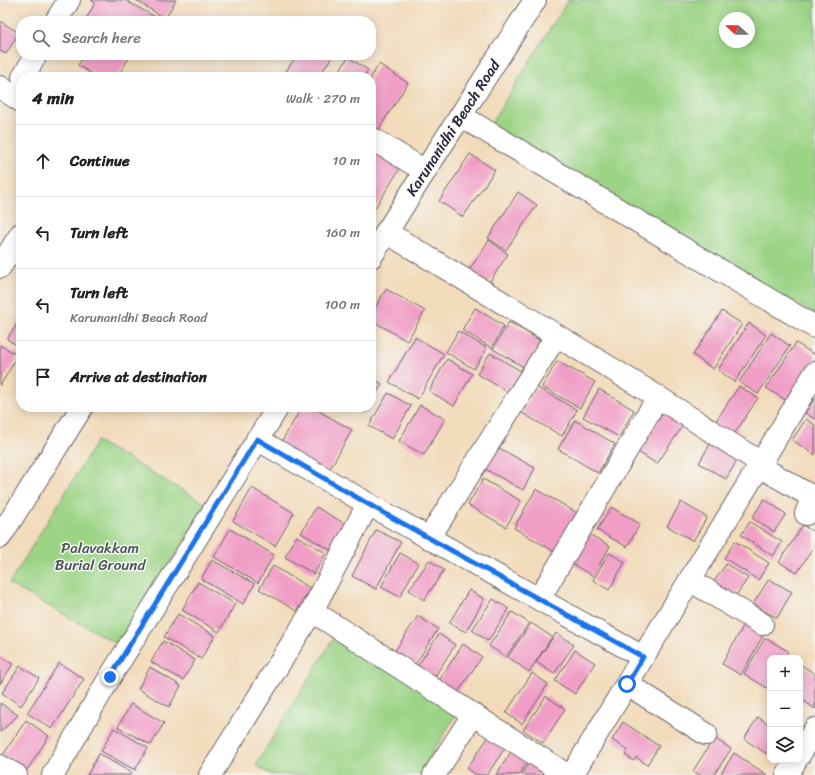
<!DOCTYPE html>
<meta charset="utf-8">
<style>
body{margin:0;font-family:Sriracha,sans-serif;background:#f2f2f2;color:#222}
.controls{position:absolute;right:12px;bottom:12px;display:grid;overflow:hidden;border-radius:8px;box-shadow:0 2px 10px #0003}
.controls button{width:36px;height:36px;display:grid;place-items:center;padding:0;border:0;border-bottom:1px solid #e0e0e0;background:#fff;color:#222;font:20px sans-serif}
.compass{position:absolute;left:719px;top:12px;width:36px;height:36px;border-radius:50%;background:#fff;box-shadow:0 2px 10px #0003;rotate:292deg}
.stop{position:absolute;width:12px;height:12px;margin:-9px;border:3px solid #1a73e8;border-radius:50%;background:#fff}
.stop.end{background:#1a73e8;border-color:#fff;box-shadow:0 1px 4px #0008}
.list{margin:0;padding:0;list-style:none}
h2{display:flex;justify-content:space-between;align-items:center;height:52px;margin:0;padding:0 16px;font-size:17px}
h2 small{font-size:13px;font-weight:400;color:#767676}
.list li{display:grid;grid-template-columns:26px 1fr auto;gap:12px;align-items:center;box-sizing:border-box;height:72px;padding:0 16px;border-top:1px solid #e0e0e0}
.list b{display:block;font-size:15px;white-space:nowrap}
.list p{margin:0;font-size:13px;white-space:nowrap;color:#767676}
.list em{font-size:13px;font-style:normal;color:#767676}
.icon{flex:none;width:22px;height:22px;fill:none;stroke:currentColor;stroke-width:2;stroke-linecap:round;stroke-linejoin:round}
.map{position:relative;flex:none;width:815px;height:775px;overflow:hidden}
.search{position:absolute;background:#fff;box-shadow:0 2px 10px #0003;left:16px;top:16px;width:360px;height:44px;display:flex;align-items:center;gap:10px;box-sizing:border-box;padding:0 14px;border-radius:16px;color:#767676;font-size:15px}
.panel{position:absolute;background:#fff;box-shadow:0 2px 10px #0003;left:16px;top:72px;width:360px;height:340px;border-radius:16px}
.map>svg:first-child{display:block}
.green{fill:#9cd486;stroke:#5f7b60;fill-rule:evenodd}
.building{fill:#f09ec6}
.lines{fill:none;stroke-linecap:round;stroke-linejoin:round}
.minor-casing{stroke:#6b6368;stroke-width:24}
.minor{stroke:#fff;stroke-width:22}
.route{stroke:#1a73e8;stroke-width:5}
.labels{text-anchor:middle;stroke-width:3;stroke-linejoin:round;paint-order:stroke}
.street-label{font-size:15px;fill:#22223b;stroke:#f6f6f2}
.park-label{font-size:15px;fill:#475752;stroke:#f6f6f2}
</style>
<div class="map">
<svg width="815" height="775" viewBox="0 0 815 775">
<rect width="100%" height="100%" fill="#f6f6f2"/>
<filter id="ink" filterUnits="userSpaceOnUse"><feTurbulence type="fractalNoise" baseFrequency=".025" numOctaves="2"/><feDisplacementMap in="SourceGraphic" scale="8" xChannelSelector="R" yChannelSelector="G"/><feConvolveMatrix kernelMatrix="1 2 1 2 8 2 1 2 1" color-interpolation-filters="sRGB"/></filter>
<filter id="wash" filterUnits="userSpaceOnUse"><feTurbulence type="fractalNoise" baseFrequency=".012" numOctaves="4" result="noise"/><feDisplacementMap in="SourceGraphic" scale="16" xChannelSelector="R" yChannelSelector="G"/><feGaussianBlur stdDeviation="0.9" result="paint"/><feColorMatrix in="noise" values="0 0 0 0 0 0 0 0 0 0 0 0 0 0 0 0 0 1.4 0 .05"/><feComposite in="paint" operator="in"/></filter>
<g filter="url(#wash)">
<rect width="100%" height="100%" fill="#f2dbbb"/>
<path class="green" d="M568 0H815V314L489 127ZM725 18H749V42H725Z
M97 441 206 504 121 646 9 584Z
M338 631 461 706 419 775H272L256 765Z"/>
<g id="blocks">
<path class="building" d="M91 0H125L157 18 155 21H90L86 19 95 3Z
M136 0H176L165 19Z
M0 21 19 33 6 54 0 51Z
M85 55H131L117 77H96L78 65Z
M297 55H333L319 77H288L284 74Z
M348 57 368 70 363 77H336Z
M379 64 408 83 377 132 371 129V77Z
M371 150 403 164 373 211 371 210Z
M470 154 495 170 463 217 439 201Z
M518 192 537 205 506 250 488 238Z
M489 240 508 254 487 286 467 273Z
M386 289 425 311 407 341 371 320V315Z
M475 308 504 326 492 348 462 330Z
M722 311 742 324 713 369 693 355Z
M21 318V348L7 339Z
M509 322 541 341 525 368 493 349Z
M749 323 766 335 735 382 718 370Z
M458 331 487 348 474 369 446 352Z
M771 333 790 346 758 394 739 382Z
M415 337 444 354 418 399 389 382Z
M796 343 815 355V359L787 401 766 388Z
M0 345 18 355 0 386Z
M490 353 521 371 508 392 477 374Z
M447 359 472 374 454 406 429 391Z
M557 361 595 382 580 408 542 387Z
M371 377 382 384 371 403Z
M739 386 758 398 731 439 712 427Z
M537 387 577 410 562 436 522 413Z
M599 389 634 410 619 437 583 417Z
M388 393 411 406 392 439 369 426Z
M815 398V419L805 413Z
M420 405 445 419 424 455 399 441Z
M668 405 688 418 657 464 638 452Z
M302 407H312L352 430 327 474 279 446Z
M355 407H369L365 413Z
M806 419 815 425V455L792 440Z
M575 420 615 444 598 473 558 449Z
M713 439 740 455 726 479 699 463Z
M497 447 535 468 523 490 485 469Z
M483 479 521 501 506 527 468 505Z
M252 488 294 513 275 546 233 521Z
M536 489 579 514 557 553 514 528Z
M764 499 786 514 774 532 752 518Z
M681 502 707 517 693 541 667 526Z
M316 507 349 526 334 552 301 533Z
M611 507 640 524 627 547 597 530Z
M750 522 782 542 773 556 741 535Z
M803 525 815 533V545L797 573 779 562Z
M230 529 274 555 258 583 214 557Z
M376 530 401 542 376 589 352 576Z
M589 534 610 546 593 576 572 564Z
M297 536 326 553 314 574 285 557Z
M735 541 769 563 758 580 724 558Z
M400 553 418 563 400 597 381 587Z
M609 553 625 562 609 590 593 580Z
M212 560 255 584 243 604 201 579Z
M429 560 444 570 424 600 409 590Z
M726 564 748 578 735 597 713 583Z
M273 566 310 588 297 611 259 589Z
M769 579 792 592 777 618 753 604Z
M198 582 235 604 219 632 182 610Z
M469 590 484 599 466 632 449 623Z
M493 599 509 609 488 641 472 630Z
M512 612 529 623 506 657 489 646Z
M178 614 215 636 201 659 164 637Z
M418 616 438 629 412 669 392 655Z
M746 621 765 632 741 675 722 664Z
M531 623 552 637 529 672 508 657Z
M556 633 574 645 554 674 536 662Z
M439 634 455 645 430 684 413 673Z
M765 638 788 651 784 658H770V683L767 688 744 674Z
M163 641 195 660 183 680 151 662Z
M463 644 482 657 456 695 438 682Z
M575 650 595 663 575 694 555 681Z
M0 656 13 664 0 684Z
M59 663 84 679 52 729 27 713Z
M800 664 815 674V709L800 698Z
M20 666 39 678 21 706 2 693Z
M150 667 181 686 169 707 138 689Z
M532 673 548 684 522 724 506 713Z
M546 696 565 709 543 743 523 730Z
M0 703 18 715 0 732Z
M131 704 164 723 151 745 118 727Z
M758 717 770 725V756L744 739Z
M26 720 49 736 27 770 3 755Z
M623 722 659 746 647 765 636 757 634 761 625 755 628 750 612 740Z
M114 728 148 748 135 770 101 751Z
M492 732 508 743 487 775H477L467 768Z
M714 738 731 749 714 775H700L693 771Z
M513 749 529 760 519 775H496Z
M734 753 767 775H720Z
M99 754 132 773 131 775H87Z
M531 760 553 775H521Z"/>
</g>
</g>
<g filter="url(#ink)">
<use href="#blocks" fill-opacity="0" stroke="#6b6368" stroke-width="1"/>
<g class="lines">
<defs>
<path id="minor" d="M56 21 69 0
M23 77 36 55
M0 87 21 101
M461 116 815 327
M371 138 425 171
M386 232 658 397 761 463
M371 257 425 171 535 0
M0 267 21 234
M257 439 368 504 643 657
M759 466 809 495 811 501 806 514
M0 537 82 407
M429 538 556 336
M690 580 762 624
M539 599 658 397
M312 611 567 775
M627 684 706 734
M800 754 815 729
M0 766 16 775
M53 775 110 677 278 407
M210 775 312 611 368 504
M434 775 473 715
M572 775 643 657 761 463 815 373
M787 775 796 760"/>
</defs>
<use href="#minor" class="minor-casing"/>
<use href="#minor" class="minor"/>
</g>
</g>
<g class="lines" filter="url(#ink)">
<path class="route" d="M110 677 257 439 368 504 643 657 627 684"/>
</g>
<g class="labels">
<g class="street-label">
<text transform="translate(453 128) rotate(-57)" y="5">Karunanidhi Beach Road</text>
</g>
<g class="park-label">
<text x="100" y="553">Palavakkam<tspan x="100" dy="17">Burial Ground</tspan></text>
</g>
</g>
</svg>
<div class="controls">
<button>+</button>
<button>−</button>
<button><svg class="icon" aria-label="layers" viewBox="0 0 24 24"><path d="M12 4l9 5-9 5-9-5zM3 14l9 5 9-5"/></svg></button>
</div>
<svg class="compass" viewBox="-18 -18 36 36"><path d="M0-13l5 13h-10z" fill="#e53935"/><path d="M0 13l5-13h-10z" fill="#767676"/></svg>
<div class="stop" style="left:627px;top:684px"></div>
<div class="stop end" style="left:110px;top:677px"></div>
<div class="search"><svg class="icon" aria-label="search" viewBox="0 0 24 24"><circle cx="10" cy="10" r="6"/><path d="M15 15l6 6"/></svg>Search here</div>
<section class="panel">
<h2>4 min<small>Walk · 270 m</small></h2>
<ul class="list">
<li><svg class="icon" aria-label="ahead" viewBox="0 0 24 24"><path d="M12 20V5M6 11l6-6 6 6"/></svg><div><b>Continue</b></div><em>10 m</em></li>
<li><svg class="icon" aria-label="left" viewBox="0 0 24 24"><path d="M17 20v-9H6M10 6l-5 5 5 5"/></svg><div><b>Turn left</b></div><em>160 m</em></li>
<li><svg class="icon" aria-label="left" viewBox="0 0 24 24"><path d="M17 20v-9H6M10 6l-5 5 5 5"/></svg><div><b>Turn left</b><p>Karunanidhi Beach Road</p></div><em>100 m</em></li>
<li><svg class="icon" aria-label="arrive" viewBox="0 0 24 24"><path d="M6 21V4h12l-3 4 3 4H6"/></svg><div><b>Arrive at destination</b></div></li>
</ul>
</section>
</div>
